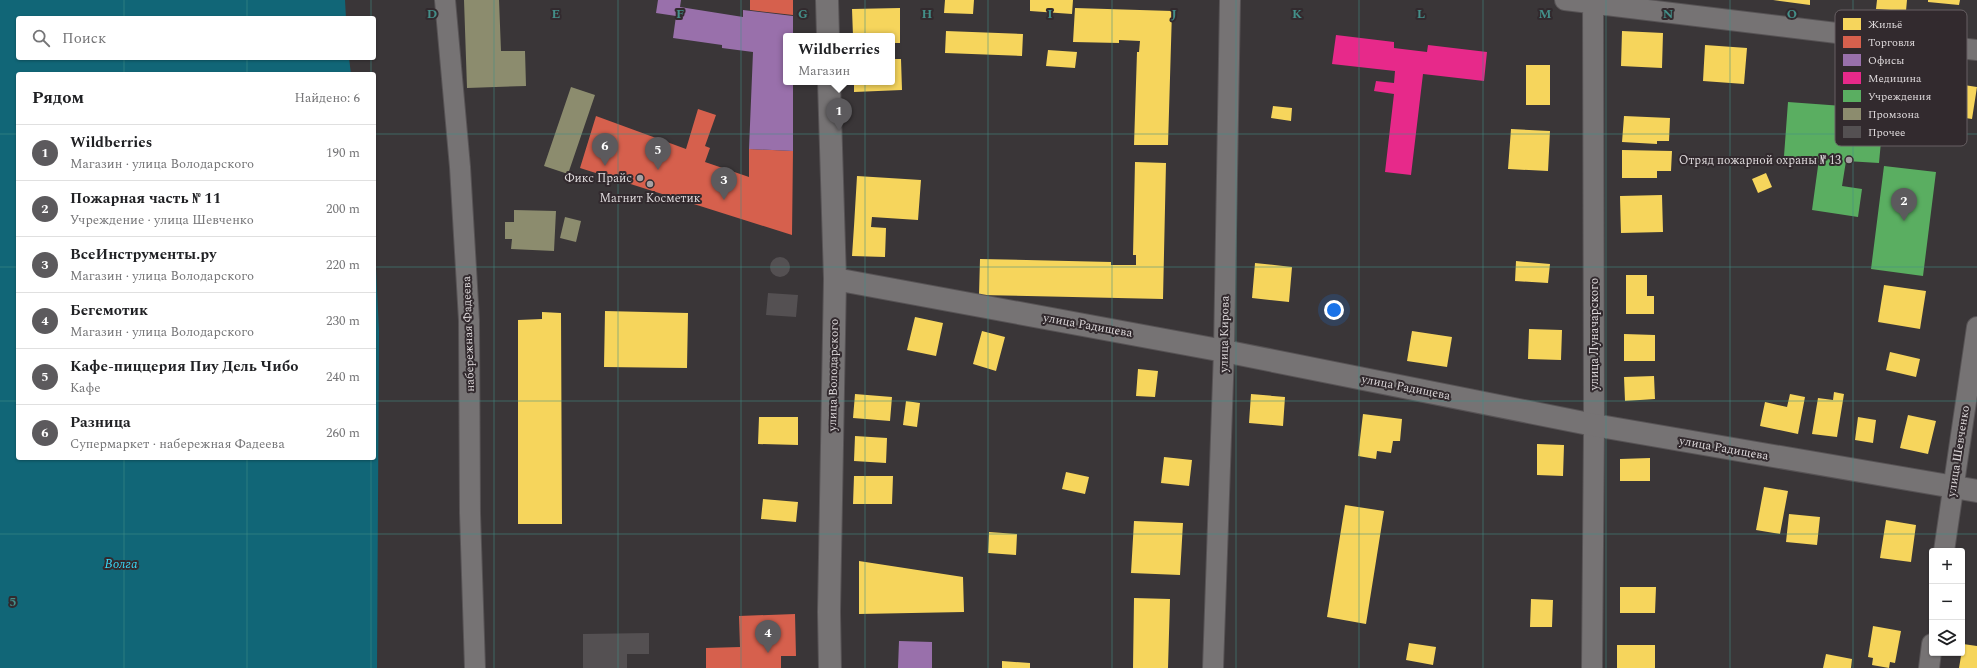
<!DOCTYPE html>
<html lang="ru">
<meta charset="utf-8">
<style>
body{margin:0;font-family:Spectral,serif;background:#f6f6f6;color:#202124}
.controls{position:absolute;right:12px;bottom:12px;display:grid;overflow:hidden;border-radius:4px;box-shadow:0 1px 3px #0004}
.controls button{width:36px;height:36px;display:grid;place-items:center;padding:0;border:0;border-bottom:1px solid #e0e0e0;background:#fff;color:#202124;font:20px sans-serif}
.you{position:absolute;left:1334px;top:310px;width:14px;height:14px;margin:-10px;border:3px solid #fff;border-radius:50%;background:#1a73e8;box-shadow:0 0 0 6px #1a73e833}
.badge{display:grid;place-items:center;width:26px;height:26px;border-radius:50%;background:#5c5a5d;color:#fff;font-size:13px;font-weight:700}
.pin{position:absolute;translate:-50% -33px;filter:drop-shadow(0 1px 2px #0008)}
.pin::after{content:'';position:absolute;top:21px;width:14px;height:12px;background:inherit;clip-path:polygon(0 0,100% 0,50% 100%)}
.popup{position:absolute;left:783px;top:33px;width:112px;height:52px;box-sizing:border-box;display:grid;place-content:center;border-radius:4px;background:#fff;filter:drop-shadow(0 1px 3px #0005);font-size:13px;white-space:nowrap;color:#757577}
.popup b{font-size:15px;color:#202124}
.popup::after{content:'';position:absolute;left:50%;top:100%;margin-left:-8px;border:8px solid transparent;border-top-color:#fff}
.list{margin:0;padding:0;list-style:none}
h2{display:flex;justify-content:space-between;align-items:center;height:52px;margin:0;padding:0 16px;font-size:17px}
h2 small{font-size:13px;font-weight:400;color:#757577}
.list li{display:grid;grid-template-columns:26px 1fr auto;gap:12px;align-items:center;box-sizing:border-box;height:56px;padding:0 16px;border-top:1px solid #e0e0e0}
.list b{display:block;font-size:15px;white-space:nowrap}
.list p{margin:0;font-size:13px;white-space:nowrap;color:#757577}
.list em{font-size:13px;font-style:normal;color:#757577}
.icon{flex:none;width:22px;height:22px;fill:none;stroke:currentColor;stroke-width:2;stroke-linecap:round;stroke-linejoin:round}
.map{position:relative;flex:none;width:1977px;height:668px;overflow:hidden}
.search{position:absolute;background:#fff;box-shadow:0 1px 3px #0004;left:16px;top:16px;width:360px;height:44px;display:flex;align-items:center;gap:10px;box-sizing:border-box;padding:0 14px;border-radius:4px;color:#757577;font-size:15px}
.panel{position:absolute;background:#fff;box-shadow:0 1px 3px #0004;left:16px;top:72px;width:360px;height:388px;border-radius:4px}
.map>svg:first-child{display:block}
.water{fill:#167}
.homes{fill:#f6d55c}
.shops{fill:#d6604d}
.offices{fill:#9970ab}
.health{fill:#e7298a}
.public{fill:#5aae61}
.industry{fill:#8c8c6e}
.building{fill:#545052}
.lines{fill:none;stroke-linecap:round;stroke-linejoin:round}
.street-casing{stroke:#575355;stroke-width:22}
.secondary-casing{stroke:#575355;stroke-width:24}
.street{stroke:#767374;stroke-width:20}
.secondary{stroke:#767374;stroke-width:22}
.grid{fill:none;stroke:#438f89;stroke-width:1;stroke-opacity:0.55}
.poi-dot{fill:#a5a0a2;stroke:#322a2e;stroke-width:1.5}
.labels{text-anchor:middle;stroke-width:4;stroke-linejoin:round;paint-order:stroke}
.poi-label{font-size:12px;fill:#ded9db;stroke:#322a2e;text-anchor:end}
.street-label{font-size:12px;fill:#ded9db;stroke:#322a2e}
.water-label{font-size:13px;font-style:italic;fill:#36d8f8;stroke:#322a2e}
.key{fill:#322a2e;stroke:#665f62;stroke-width:1}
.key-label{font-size:11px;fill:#ded9db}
.grid-label{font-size:13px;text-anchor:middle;font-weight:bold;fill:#438f89;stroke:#322a2e;stroke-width:4;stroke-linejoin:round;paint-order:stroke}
</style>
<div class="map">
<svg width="1977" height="668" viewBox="0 0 1977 668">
<rect width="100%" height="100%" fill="#3a3638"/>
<path class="water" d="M0 0H345L346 18H18V58H349L351 74H18V458H374V225L379 331 377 668H0Z"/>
<path class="homes" d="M945 0H974L973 14 944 13Z
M1030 0H1073L1072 14 1030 11Z
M1773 0H1810V5Z
M1877 0H1907L1906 11 1876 9Z
M1928 0H1960L1959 5 1928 2Z
M900 8V43H892V36H853L852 9Z
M1075 8 1172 11 1168 145H1134L1137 52H1139L1140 41 1119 40V43L1073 42Z
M946 31 1023 34 1022 56 945 53Z
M1622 31 1663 33 1662 68 1621 66Z
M1705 45 1747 48 1744 84 1703 81Z
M1048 50 1077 52 1075 68 1046 66Z
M892 59H901L902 90 854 92V82H892Z
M1526 65H1550V105H1526Z
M1926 71 1941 74 1939 87 1924 85Z
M1951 83 1977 87 1972 119 1946 115Z
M1273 106 1292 108 1291 121 1271 118Z
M1624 116 1670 118 1669 141H1657V144L1622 142Z
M1511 129 1550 131 1548 171 1508 169Z
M1622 150 1672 151 1671 171H1657V178H1622Z
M1135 162 1166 163 1163 299 979 295 980 259 1111 262V265H1136V255H1133Z
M1766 173 1772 187 1758 193 1752 179Z
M857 176 921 180 918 220 872 217 871 227 886 228 885 257 852 256 854 226H859H854Z
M1662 195 1663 232 1621 233 1620 196Z
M1516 261 1550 264 1548 283 1515 281Z
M1255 263 1292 267 1289 302 1252 298Z
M1626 275H1647V296H1654V314H1626Z
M1884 285 1926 291 1920 329 1878 322Z
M605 311 688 313 687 368 604 367Z
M542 312 561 313 562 524H518V320L542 319Z
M915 317 943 323 936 356 907 350Z
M1529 329 1562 330 1561 360 1528 359Z
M982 331 1005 337 996 371 973 364Z
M1412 331 1452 337 1447 367 1407 361Z
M1624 334 1655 335V361H1624Z
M1890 352 1920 359 1916 377 1886 370Z
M1138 369 1158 371 1155 397 1136 396Z
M1654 376 1655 399 1625 401 1624 377Z
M1834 392 1844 394 1837 437 1812 434 1818 398 1833 400Z
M855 394 892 397 890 421 853 418Z
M1251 394 1285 397 1283 426 1249 423Z
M1790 394 1805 397 1798 434 1760 426 1765 402 1787 407Z
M906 401 920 403 917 427 903 425Z
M1363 414 1402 419 1400 441H1393L1391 453 1377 451 1376 459 1358 456Z
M1908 415 1936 421 1928 454 1900 448Z
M759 417H798V445L758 444Z
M1858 417 1876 420 1873 443 1855 440Z
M855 436 887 438 886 463 854 461Z
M1537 444 1564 445 1563 476 1537 475Z
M1164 457 1192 460 1189 486 1161 483Z
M1650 458V481H1620V459Z
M1066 472 1089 477 1085 494 1062 489Z
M854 476H893L892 504H853Z
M1764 487 1788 491 1780 534 1756 530Z
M763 499 798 502 796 522 761 519Z
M1345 505 1384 511 1366 624 1327 617Z
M1789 514 1820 517 1817 545 1786 542Z
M1886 520 1916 525 1911 562 1880 558Z
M1134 521 1183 523 1180 575 1131 573Z
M989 532 1017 534 1016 555 988 553Z
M859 561 963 577 964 612 859 614Z
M1620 587H1656L1655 613H1620Z
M1134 598 1170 599 1168 668H1133Z
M1531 599 1553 600 1552 627H1530Z
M1873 626 1901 631 1895 663 1890 662 1889 668 1872 665 1873 658 1868 657Z
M1409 643 1436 647 1433 665 1406 660Z
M1963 644 1977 646V668H1959Z
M1617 645H1655V668H1617Z
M1826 654 1852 659 1851 668H1823Z
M1002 661 1030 663V668H1002Z"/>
<path class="shops" d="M750 0H793V15L750 10Z
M698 109 716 115 705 146 710 148 705 162 749 177V149L793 151 792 235 580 168 596 116 686 149Z
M795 614 796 656H781V668H706V648L740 647 739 616Z"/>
<path class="offices" d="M658 0H681L680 7 743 17V10L793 16V36H786V82H793V151L749 149 753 52 722 48V45L673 38 676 16 656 13Z
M899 641 932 642V668H898Z"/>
<path class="health" d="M1336 35 1394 42V48L1427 52 1428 45 1487 52 1484 81 1423 74 1411 175 1385 172 1394 94 1374 91 1376 81 1394 83 1395 71 1332 64Z"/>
<path class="public" d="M1788 102 1884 109 1879 163 1846 161 1842 186 1862 189 1858 217 1812 210 1819 159 1784 156Z
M1884 166 1936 172 1923 276 1871 269Z"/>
<path class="industry" d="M464 0H499L501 51H525L526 86 467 88Z
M571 87 595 95 568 174 544 166Z
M514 210 556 211 554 251 511 249 512 239H505V222H514Z
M565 217 581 221 576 242 560 238Z"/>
<path class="building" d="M770 267a10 10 0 1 1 20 0a10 10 0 1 1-20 0Z
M768 293 798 295 796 317 766 315Z
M649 633V654H627V668H583V634Z"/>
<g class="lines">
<defs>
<path id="street" d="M445 0 460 167 469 320 470 513 475 668
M1565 0 1977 50
M1944 551 1977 327
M1213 668 1224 351 1230 0
M1592 668 1594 425 1593 0
M1929 668 1932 644"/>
<path id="secondary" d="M827 0 828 36
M829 82 835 279 829 612 830 668
M835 279 1224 351 1594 425 1977 491"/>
</defs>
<use href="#street" class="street-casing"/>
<use href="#secondary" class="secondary-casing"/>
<use href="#street" class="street"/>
<use href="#secondary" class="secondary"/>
</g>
<path class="grid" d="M124 0V18M247 0V18M371 0V18M494 0V668M618 0V668M741 0V668M865 0V668M988 0V668M1112 0V668M1236 0V668M1359 0V668M1483 0V668M1606 0V668M1730 0V668M1853 0V668M124 58V74M247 58V74M371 58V74M0 134H18M374 134H1977M0 267H18M374 267H1977M0 401H18M374 401H1977M124 458V668M247 458V668M371 458V668M0 534H1977"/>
<g class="poi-dot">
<circle cx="1849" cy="160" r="4"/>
<circle cx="640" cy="178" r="4"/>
<circle cx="650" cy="184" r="4"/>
</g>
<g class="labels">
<g class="poi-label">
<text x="1841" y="164">Отряд пожарной охраны № 13</text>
<text x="632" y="182">Фикс Прайс</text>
<text x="650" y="202" text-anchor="middle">Магнит Косметик</text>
</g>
<g class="street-label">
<text transform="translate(1088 325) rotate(10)" y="4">улица Радищева</text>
<text transform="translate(468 334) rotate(-92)" y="4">набережная Фадеева</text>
<text transform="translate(1224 334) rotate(-89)" y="4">улица Кирова</text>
<text transform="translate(1594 334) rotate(-90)" y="4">улица Луначарского</text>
<text transform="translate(833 375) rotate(-89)" y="4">улица Володарского</text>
<text transform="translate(1406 387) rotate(11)" y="4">улица Радищева</text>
<text transform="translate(1724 448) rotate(10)" y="4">улица Радищева</text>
<text transform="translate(1958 451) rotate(-81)" y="4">улица Шевченко</text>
</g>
<g class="water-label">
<text x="121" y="568">Волга</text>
</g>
</g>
<rect x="1835" y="10" width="132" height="136" rx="6" class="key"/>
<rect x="1843" y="18" width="18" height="12" fill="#f6d55c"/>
<rect x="1843" y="36" width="18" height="12" fill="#d6604d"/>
<rect x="1843" y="54" width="18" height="12" fill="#9970ab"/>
<rect x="1843" y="72" width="18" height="12" fill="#e7298a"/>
<rect x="1843" y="90" width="18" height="12" fill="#5aae61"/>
<rect x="1843" y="108" width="18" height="12" fill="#8c8c6e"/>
<rect x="1843" y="126" width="18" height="12" fill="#545052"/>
<g class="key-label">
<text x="1868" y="28">Жильё</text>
<text x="1868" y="46">Торговля</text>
<text x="1868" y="64">Офисы</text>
<text x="1868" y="82">Медицина</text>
<text x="1868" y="100">Учреждения</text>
<text x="1868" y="118">Промзона</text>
<text x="1868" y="136">Прочее</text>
</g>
<g class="grid-label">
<text x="432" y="18">D</text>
<text x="556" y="18">E</text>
<text x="680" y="18">F</text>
<text x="803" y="18">G</text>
<text x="927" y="18">H</text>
<text x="1050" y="18">I</text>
<text x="1174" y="18">J</text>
<text x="1297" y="18">K</text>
<text x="1421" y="18">L</text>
<text x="1545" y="18">M</text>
<text x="1668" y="18">N</text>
<text x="1792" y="18">O</text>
<text x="13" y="606">5</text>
</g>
</svg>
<div class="controls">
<button>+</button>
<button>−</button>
<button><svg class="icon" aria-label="layers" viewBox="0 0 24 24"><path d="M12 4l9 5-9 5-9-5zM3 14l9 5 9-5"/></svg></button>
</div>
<div class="you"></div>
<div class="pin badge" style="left:839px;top:131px">1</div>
<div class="popup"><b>Wildberries</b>Магазин</div>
<div class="pin badge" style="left:1904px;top:221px">2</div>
<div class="pin badge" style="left:724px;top:200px">3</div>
<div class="pin badge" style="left:768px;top:653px">4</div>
<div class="pin badge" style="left:658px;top:170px">5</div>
<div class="pin badge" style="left:605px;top:166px">6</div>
<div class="search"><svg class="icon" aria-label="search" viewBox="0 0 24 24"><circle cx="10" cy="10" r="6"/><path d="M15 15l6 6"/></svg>Поиск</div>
<section class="panel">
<h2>Рядом<small>Найдено: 6</small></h2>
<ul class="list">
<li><span class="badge">1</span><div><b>Wildberries</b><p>Магазин · улица Володарского</p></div><em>190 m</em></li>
<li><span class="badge">2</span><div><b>Пожарная часть № 11</b><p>Учреждение · улица Шевченко</p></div><em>200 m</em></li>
<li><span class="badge">3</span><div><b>ВсеИнструменты.ру</b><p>Магазин · улица Володарского</p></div><em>220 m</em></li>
<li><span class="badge">4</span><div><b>Бегемотик</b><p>Магазин · улица Володарского</p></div><em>230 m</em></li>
<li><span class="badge">5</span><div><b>Кафе-пиццерия Пиу Дель Чибо</b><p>Кафе</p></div><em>240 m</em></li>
<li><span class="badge">6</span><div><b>Разница</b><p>Супермаркет · набережная Фадеева</p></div><em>260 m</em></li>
</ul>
</section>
</div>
